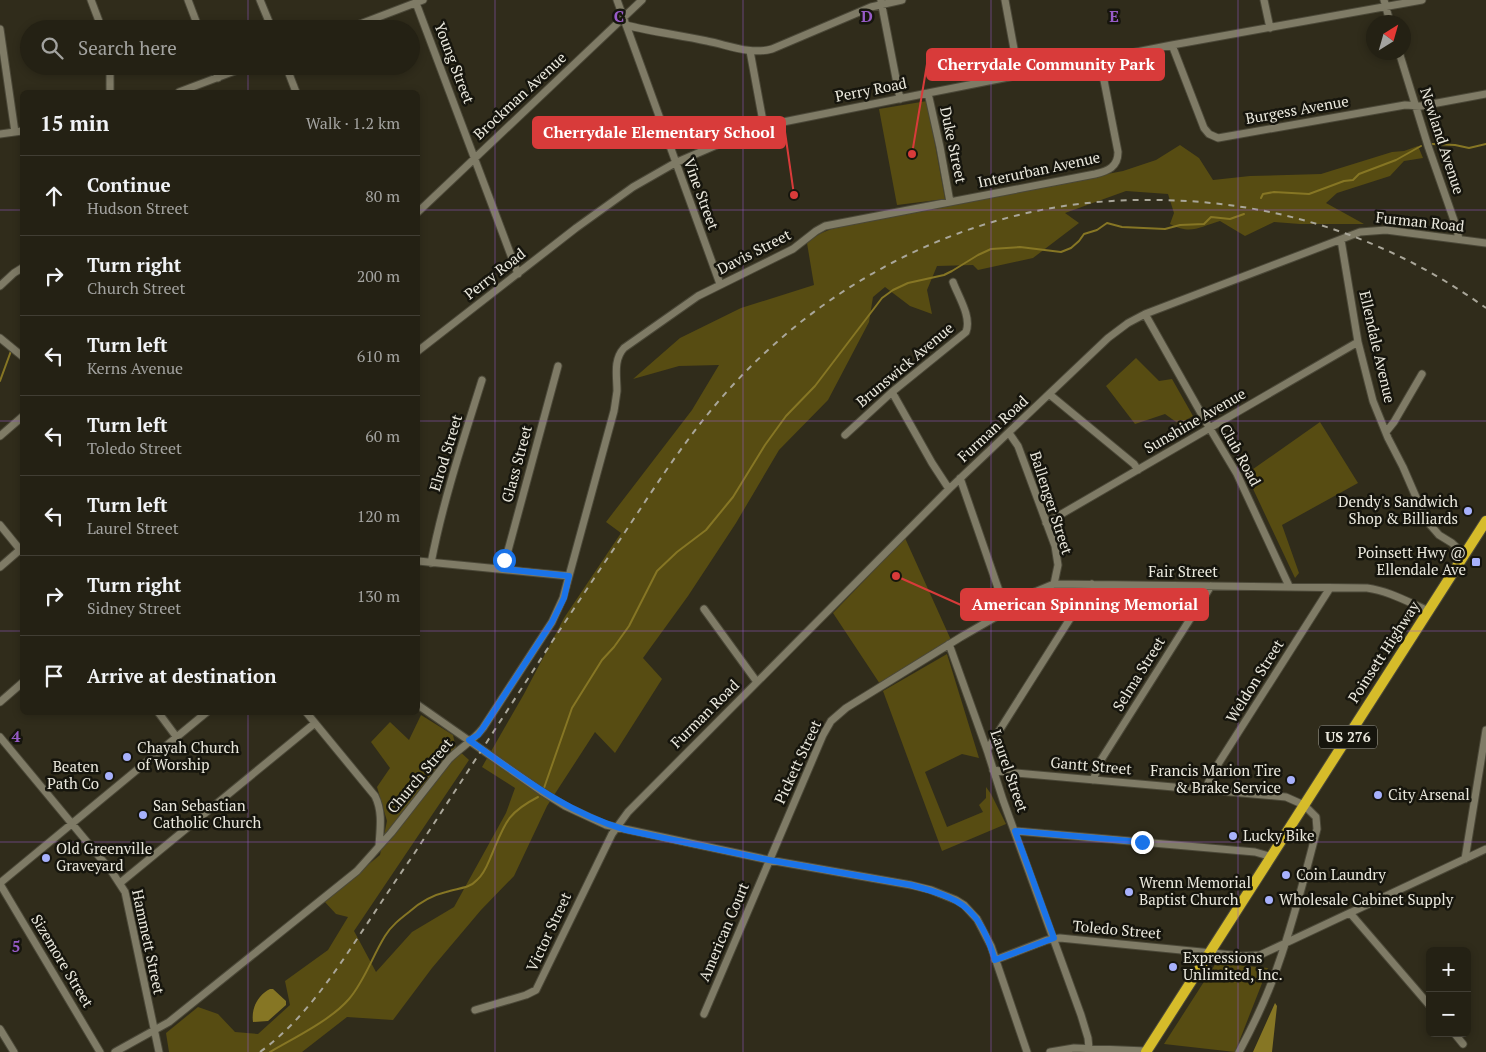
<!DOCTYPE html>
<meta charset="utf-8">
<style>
body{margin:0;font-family:"PT Serif",serif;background:#2c291d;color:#f1f3f6}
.controls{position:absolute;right:15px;bottom:15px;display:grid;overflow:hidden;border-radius:8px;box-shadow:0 2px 8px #0003}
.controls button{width:45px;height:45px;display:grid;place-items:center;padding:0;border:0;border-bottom:1px solid #413e34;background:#242114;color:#f1f3f6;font:25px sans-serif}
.compass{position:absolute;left:1366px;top:15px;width:45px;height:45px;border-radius:50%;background:#242114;box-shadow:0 2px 8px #0003;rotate:37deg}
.stop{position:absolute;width:15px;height:15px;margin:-11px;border:4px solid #1a73e8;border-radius:50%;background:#fff}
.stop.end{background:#1a73e8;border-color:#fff;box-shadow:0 1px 5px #0008}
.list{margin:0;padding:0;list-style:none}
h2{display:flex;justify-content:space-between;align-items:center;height:65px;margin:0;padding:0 20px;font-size:21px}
h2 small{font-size:16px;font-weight:400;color:#a3a3a0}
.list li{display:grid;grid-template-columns:32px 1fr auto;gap:15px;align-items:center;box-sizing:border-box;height:80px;padding:0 20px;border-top:1px solid #413e34}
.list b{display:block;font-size:19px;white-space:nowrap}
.list p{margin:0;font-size:16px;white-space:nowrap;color:#a3a3a0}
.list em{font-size:16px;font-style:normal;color:#a3a3a0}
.icon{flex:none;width:28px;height:28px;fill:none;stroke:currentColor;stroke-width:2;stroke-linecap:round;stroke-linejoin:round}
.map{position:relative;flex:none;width:1486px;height:1052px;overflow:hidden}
.search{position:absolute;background:#242114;box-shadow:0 2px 8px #0003;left:20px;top:20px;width:400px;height:55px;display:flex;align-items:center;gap:12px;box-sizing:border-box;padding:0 18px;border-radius:28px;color:#a3a3a0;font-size:19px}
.panel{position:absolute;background:#242114;box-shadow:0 2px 8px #0003;left:20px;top:90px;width:400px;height:625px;border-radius:8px}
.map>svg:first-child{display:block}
.green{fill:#574c12}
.water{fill:#867624}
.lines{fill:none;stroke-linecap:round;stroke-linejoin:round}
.stream{stroke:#867624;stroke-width:2}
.minor-casing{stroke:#4b4838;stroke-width:9}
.highway-casing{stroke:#4b4838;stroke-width:12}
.minor{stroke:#7f7b66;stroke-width:7}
.highway{stroke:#d6bc2a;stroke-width:10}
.rail{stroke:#a9a699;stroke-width:2;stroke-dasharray:6 6;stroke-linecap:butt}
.route{stroke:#1a73e8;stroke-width:6}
.grid{fill:none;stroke:#975bc7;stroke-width:1;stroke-opacity:0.55}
.poi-dot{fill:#a7b1fc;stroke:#16150d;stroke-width:2}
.labels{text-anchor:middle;stroke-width:5;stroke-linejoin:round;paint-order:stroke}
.shield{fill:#16150d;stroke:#aba99f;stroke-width:1}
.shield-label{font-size:14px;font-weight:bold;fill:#ebe9de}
.street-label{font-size:15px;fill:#ebe9de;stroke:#16150d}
.poi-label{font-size:15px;fill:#ebe9de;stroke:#16150d;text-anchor:start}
.grid-label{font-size:16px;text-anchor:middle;font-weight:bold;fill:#975bc7;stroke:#16150d;stroke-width:5;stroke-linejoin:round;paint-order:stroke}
.leader{fill:none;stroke:#d83b3a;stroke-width:2}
.callout-dot{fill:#d83b3a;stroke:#16150d;stroke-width:2}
.callout{fill:#d83b3a;stroke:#d83b3a;stroke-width:2}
.callout-label{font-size:16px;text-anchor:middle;font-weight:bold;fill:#fff}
</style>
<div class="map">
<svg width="1486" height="1052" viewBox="0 0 1486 1052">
<rect width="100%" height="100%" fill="#302c1b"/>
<path class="green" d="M927 101 945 199 897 205 879 109Z
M1180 145 1199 158 1213 180 1250 176 1321 174 1392 152 1404 151 1418 146 1423 158 1404 161 1390 176 1337 193 1326 203 1364 224H1300L1274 222 1245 236 1220 221C1199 227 1191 235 1170 224L1174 213 1168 194 1126 191 1065 213 1079 223 1033 258 978 270 973 265 937 266 927 290 932 314 910 306 885 287 873 297 869 322 828 400 779 450 736 523 688 596 643 658 662 679 615 753 595 732 547 806 514 876 481 910 432 968 393 1020 347 1017 302 1052H169L166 1033 198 1007 218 1014 235 1032 258 1034 290 1005 285 981 328 950 348 917 336 914 324 901 380 855 387 821 377 787 390 768 371 742 390 722 409 740 421 715 453 735 456 748 469 760 354 931 376 972 412 932 454 907 506 813 515 788 482 767 524 694 564 618 621 533 606 522 692 410 719 365 679 366 633 379 680 338 741 308 814 285 807 243C823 228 847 225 868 220L1123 171 1156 160Z
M1136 358 1159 381 1172 379 1193 416 1179 424 1165 414 1135 424 1106 386Z
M1320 422 1358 483 1282 525 1299 573 1295 578 1246 474Z
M905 538 951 640 880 684 833 613Z
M947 654 979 758 962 754 925 772 947 827 983 812 979 805 986 798V787L991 794 1006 824 942 851 883 691Z
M1216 963 1268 968 1235 1052 1164 1044Z"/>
<path class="water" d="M270 989H273L286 1001V1005L268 1021 253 1022C251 1008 258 995 270 989Z
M1275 1003 1277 1006 1272 1052H1253Z"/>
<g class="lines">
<path class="stream" d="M1432 144 1455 145 1469 148 1486 144
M1261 198 1263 194 1274 192 1309 194 1344 181 1353 180 1359 174 1396 160 1421 146
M0 381 11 351
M544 788 572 708 602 660 614 647 629 626 657 571 677 552 706 530 733 497 765 445 786 416 815 386 882 298 893 290 908 283 944 275 952 271 978 255 991 249 1020 247 1061 252 1071 248 1079 241 1084 234 1097 230 1107 223 1122 227 1165 229 1180 225 1204 224 1211 217 1230 219 1244 214
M270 1052C294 1038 331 1020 349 999 365 980 372 957 385 936 391 926 400 919 409 912 419 903 433 895 446 892 457 888 469 889 477 880 485 873 488 863 492 854 505 823 507 813 538 797"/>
<defs>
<path id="minor" d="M91 0 102 29
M188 0 199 29
M260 0 272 29
M617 0 720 284
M1005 0 1019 76
M1264 0 1270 28
M1384 0 1390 22
M881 1 900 99
M416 3 518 274
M626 25C652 32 680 35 707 41 728 45 750 55 772 49L871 7 902 0
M0 29 15 132
M347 29 423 0
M1172 45 1204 128 1209 134 1218 138 1405 105 1421 106 1486 94
M750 51 764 127
M1399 52 1428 146 1456 226 1459 239
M110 66V92
M214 66 218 78
M286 66 296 92
M179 92 248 66
M928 93 940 147 950 202
M0 134 22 131
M418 212 642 0
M1341 240 1358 342 1373 401 1388 438 1403 467 1426 520 1439 535 1452 543 1464 554
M0 286 14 273 22 268
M1145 314 1206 422 1237 474 1289 586
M0 338 22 356
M418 351 576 228 633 187 675 163 742 134 783 122 928 93 1172 45 1422 0
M892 392 932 463 949 489
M1049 394 1134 464 1138 470
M1386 432 1394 422 1422 374
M1009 433 1018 446 1055 546 1058 565 1054 584
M845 435 892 392 966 332C972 317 958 296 953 282
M0 436 22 417
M960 478 1006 611
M1046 523 1358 342
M0 525 22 552
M418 561 569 576
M431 563C443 501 463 441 482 380
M0 567 22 548
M503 569 558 366
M704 609 757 682
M949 644 987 750 1003 800 1081 1015 1088 1038 1089 1048
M0 702 22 683
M418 705 541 791 565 806 606 825 769 860 911 885 931 890 956 900 964 905 977 919 991 946 1027 1052
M158 712 178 739
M306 712 375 796C383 812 380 829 379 846
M0 737 112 872 125 892 159 1052
M987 750 1092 584
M993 770 1015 773 1286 797 1304 805 1316 817 1317 829C1305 875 1294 920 1278 965 1268 995 1254 1024 1239 1052
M1093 780 1101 760 1211 586
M1205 790 1213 772 1330 588
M1015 831 1255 852 1272 857
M1465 859 1486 730
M0 883 207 712
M120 883 315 723
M0 884 100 1052
M1350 913 1430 1006
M995 960 1047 940 1060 938 1242 956 1260 955 1486 849
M475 1010 526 995 536 990 612 834 628 812 949 489 1108 338 1128 323 1145 314 1360 232 1386 230 1486 243
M704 1014 823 735 831 721 846 708 961 637 1006 611 1030 594 1054 584 1367 588C1389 591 1408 602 1429 611
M0 1029 14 1052
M1454 1033 1463 1044
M115 1052 169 1022 357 871 391 833 449 759C460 748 474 740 483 728L552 622 563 598 614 411C615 405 616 398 617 391 617 376 613 360 624 348L698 296 793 249 816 231 825 226 1095 174C1108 171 1118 167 1118 152L1100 60
M1050 1052 1074 1048 1146 1051"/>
<path id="highway" d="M1146 1052 1486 521"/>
</defs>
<use href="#minor" class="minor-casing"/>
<use href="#highway" class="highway-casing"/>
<use href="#minor" class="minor"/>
<use href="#highway" class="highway"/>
<path class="rail" d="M260 1052C301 1022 329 981 357 939 375 912 393 884 412 857 477 758 541 657 607 559 641 509 673 456 712 409 810 290 956 210 1112 201 1249 193 1374 228 1486 308"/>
</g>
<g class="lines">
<path class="route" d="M504 560 503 569 569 576 564 598 552 622 483 728 478 735 469 740C520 776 565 812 626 830L769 860 911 885C963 899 979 908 995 960L1054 938 1015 831 1142 842"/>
</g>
<path class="grid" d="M248 0V29M495 0V1052M743 0V1052M991 0V1052M1238 0V1052M248 66V92M0 210H22M418 210H1486M0 421H22M418 421H1486M0 631H22M418 631H1486M248 712V1052M0 842H1486"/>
<g class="poi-dot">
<circle cx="1468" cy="511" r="5"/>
<rect x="1471" y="557" width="10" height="10" rx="2.5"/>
<circle cx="127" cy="757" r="5"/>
<circle cx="109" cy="776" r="5"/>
<circle cx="1291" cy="780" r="5"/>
<circle cx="1378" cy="795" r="5"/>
<circle cx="143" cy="815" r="5"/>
<circle cx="1233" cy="836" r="5"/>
<circle cx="46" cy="858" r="5"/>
<circle cx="1286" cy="875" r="5"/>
<circle cx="1129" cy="892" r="5"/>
<circle cx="1269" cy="900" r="5"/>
<circle cx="1173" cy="967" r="5"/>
</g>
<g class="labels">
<rect class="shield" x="1319" y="725.5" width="58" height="23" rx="4"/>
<g class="shield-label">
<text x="1348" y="742">US 276</text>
</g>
<g class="street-label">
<text transform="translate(454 63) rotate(69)" y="5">Young Street</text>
<text transform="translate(871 90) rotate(-11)" y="5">Perry Road</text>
<text transform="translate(520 96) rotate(-43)" y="5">Brockman Avenue</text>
<text transform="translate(1297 110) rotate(-10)" y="5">Burgess Avenue</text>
<text transform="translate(1442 141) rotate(72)" y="5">Newland Avenue</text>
<text transform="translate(953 145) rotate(78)" y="5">Duke Street</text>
<text transform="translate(1039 170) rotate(-12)" y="5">Interurban Avenue</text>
<text transform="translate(701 194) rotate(70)" y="5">Vine Street</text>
<text transform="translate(1420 222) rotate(6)" y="5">Furman Road</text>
<text transform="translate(754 252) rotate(-27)" y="5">Davis Street</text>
<text transform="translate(495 274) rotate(-38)" y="5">Perry Road</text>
<text transform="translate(1377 347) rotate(77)" y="5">Ellendale Avenue</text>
<text transform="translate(905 365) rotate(-40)" y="5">Brunswick Avenue</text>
<text transform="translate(1195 421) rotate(-30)" y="5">Sunshine Avenue</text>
<text transform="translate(993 429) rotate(-43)" y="5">Furman Road</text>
<text transform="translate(446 453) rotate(-73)" y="5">Elrod Street</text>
<text transform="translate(1240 455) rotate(61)" y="5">Club Road</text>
<text transform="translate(517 464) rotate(-75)" y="5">Glass Street</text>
<text transform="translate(1051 503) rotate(72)" y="5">Ballenger Street</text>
<text x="1183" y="577">Fair Street</text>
<text transform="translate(1384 652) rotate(-57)" y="5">Poinsett Highway</text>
<text transform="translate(1139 674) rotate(-58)" y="5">Selma Street</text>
<text transform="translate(1255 681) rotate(-58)" y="5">Weldon Street</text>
<text transform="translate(705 714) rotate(-45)" y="5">Furman Road</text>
<text transform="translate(798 762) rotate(-65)" y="5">Pickett Street</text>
<text transform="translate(1091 766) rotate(5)" y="5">Gantt Street</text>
<text transform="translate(1009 771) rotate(71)" y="5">Laurel Street</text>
<text transform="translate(420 776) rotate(-50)" y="5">Church Street</text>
<text transform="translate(1117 930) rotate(5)" y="5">Toledo Street</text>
<text transform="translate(549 932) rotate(-65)" y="5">Victor Street</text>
<text transform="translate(724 932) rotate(-67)" y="5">American Court</text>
<text transform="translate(148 942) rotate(78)" y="5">Hammett Street</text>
<text transform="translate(62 961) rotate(59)" y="5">Sizemore Street</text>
</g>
<g class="poi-label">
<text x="1458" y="507" text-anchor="end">Dendy's Sandwich<tspan x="1458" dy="17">Shop &amp; Billiards</tspan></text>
<text x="1466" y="558" text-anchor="end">Poinsett Hwy @<tspan x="1466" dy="17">Ellendale Ave</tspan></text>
<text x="137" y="753">Chayah Church<tspan x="137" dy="17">of Worship</tspan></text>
<text x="99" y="772" text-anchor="end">Beaten<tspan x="99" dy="17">Path Co</tspan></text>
<text x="1281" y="776" text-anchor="end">Francis Marion Tire<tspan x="1281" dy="17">&amp; Brake Service</tspan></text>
<text x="1388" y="800">City Arsenal</text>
<text x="153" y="811">San Sebastian<tspan x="153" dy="17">Catholic Church</tspan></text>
<text x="1243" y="841">Lucky Bike</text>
<text x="56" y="854">Old Greenville<tspan x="56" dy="17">Graveyard</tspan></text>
<text x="1296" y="880">Coin Laundry</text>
<text x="1139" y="888">Wrenn Memorial<tspan x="1139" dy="17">Baptist Church</tspan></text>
<text x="1279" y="905">Wholesale Cabinet Supply</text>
<text x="1183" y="963">Expressions<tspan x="1183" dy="17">Unlimited, Inc.</tspan></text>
</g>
</g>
<g class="grid-label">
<text x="619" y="22">C</text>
<text x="867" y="22">D</text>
<text x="1114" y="22">E</text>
<text x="16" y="742">4</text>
<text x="16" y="952">5</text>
</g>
<path class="leader" d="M912 154L927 64M794 195L785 132M896 576L961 605"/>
<g class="callout-dot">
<circle cx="912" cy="154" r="5"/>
<circle cx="794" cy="195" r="5"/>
<circle cx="896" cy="576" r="5"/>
</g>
<g class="callout">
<rect x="927" y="49" width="237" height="31" rx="5"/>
<rect x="533" y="117" width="252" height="31" rx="5"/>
<rect x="961" y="589" width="247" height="31" rx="5"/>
</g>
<g class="callout-label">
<text x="1046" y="70">Cherrydale Community Park</text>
<text x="659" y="138">Cherrydale Elementary School</text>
<text x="1085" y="610">American Spinning Memorial</text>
</g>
</svg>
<div class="controls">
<button>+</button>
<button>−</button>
</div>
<svg class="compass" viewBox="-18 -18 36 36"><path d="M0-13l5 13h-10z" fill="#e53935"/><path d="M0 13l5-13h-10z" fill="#a3a3a0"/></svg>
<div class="stop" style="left:504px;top:560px"></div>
<div class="stop end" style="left:1142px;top:842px"></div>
<div class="search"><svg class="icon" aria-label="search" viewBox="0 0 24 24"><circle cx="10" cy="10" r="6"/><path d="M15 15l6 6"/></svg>Search here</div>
<section class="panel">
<h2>15 min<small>Walk · 1.2 km</small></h2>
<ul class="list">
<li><svg class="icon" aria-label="ahead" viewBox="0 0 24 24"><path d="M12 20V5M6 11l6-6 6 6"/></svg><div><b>Continue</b><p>Hudson Street</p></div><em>80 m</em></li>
<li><svg class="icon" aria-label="right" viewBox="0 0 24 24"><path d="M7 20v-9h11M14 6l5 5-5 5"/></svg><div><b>Turn right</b><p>Church Street</p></div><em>200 m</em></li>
<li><svg class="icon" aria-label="left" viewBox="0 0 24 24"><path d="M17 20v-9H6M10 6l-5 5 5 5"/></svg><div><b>Turn left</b><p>Kerns Avenue</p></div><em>610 m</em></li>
<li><svg class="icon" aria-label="left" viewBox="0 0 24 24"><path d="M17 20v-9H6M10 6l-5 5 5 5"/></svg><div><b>Turn left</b><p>Toledo Street</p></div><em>60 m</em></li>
<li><svg class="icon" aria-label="left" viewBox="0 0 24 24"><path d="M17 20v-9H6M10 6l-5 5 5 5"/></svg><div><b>Turn left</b><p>Laurel Street</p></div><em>120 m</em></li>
<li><svg class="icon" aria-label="right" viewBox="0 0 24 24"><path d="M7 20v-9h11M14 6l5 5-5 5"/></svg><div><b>Turn right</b><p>Sidney Street</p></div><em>130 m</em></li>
<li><svg class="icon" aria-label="arrive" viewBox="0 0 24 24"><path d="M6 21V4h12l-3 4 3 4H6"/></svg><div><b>Arrive at destination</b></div></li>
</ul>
</section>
</div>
